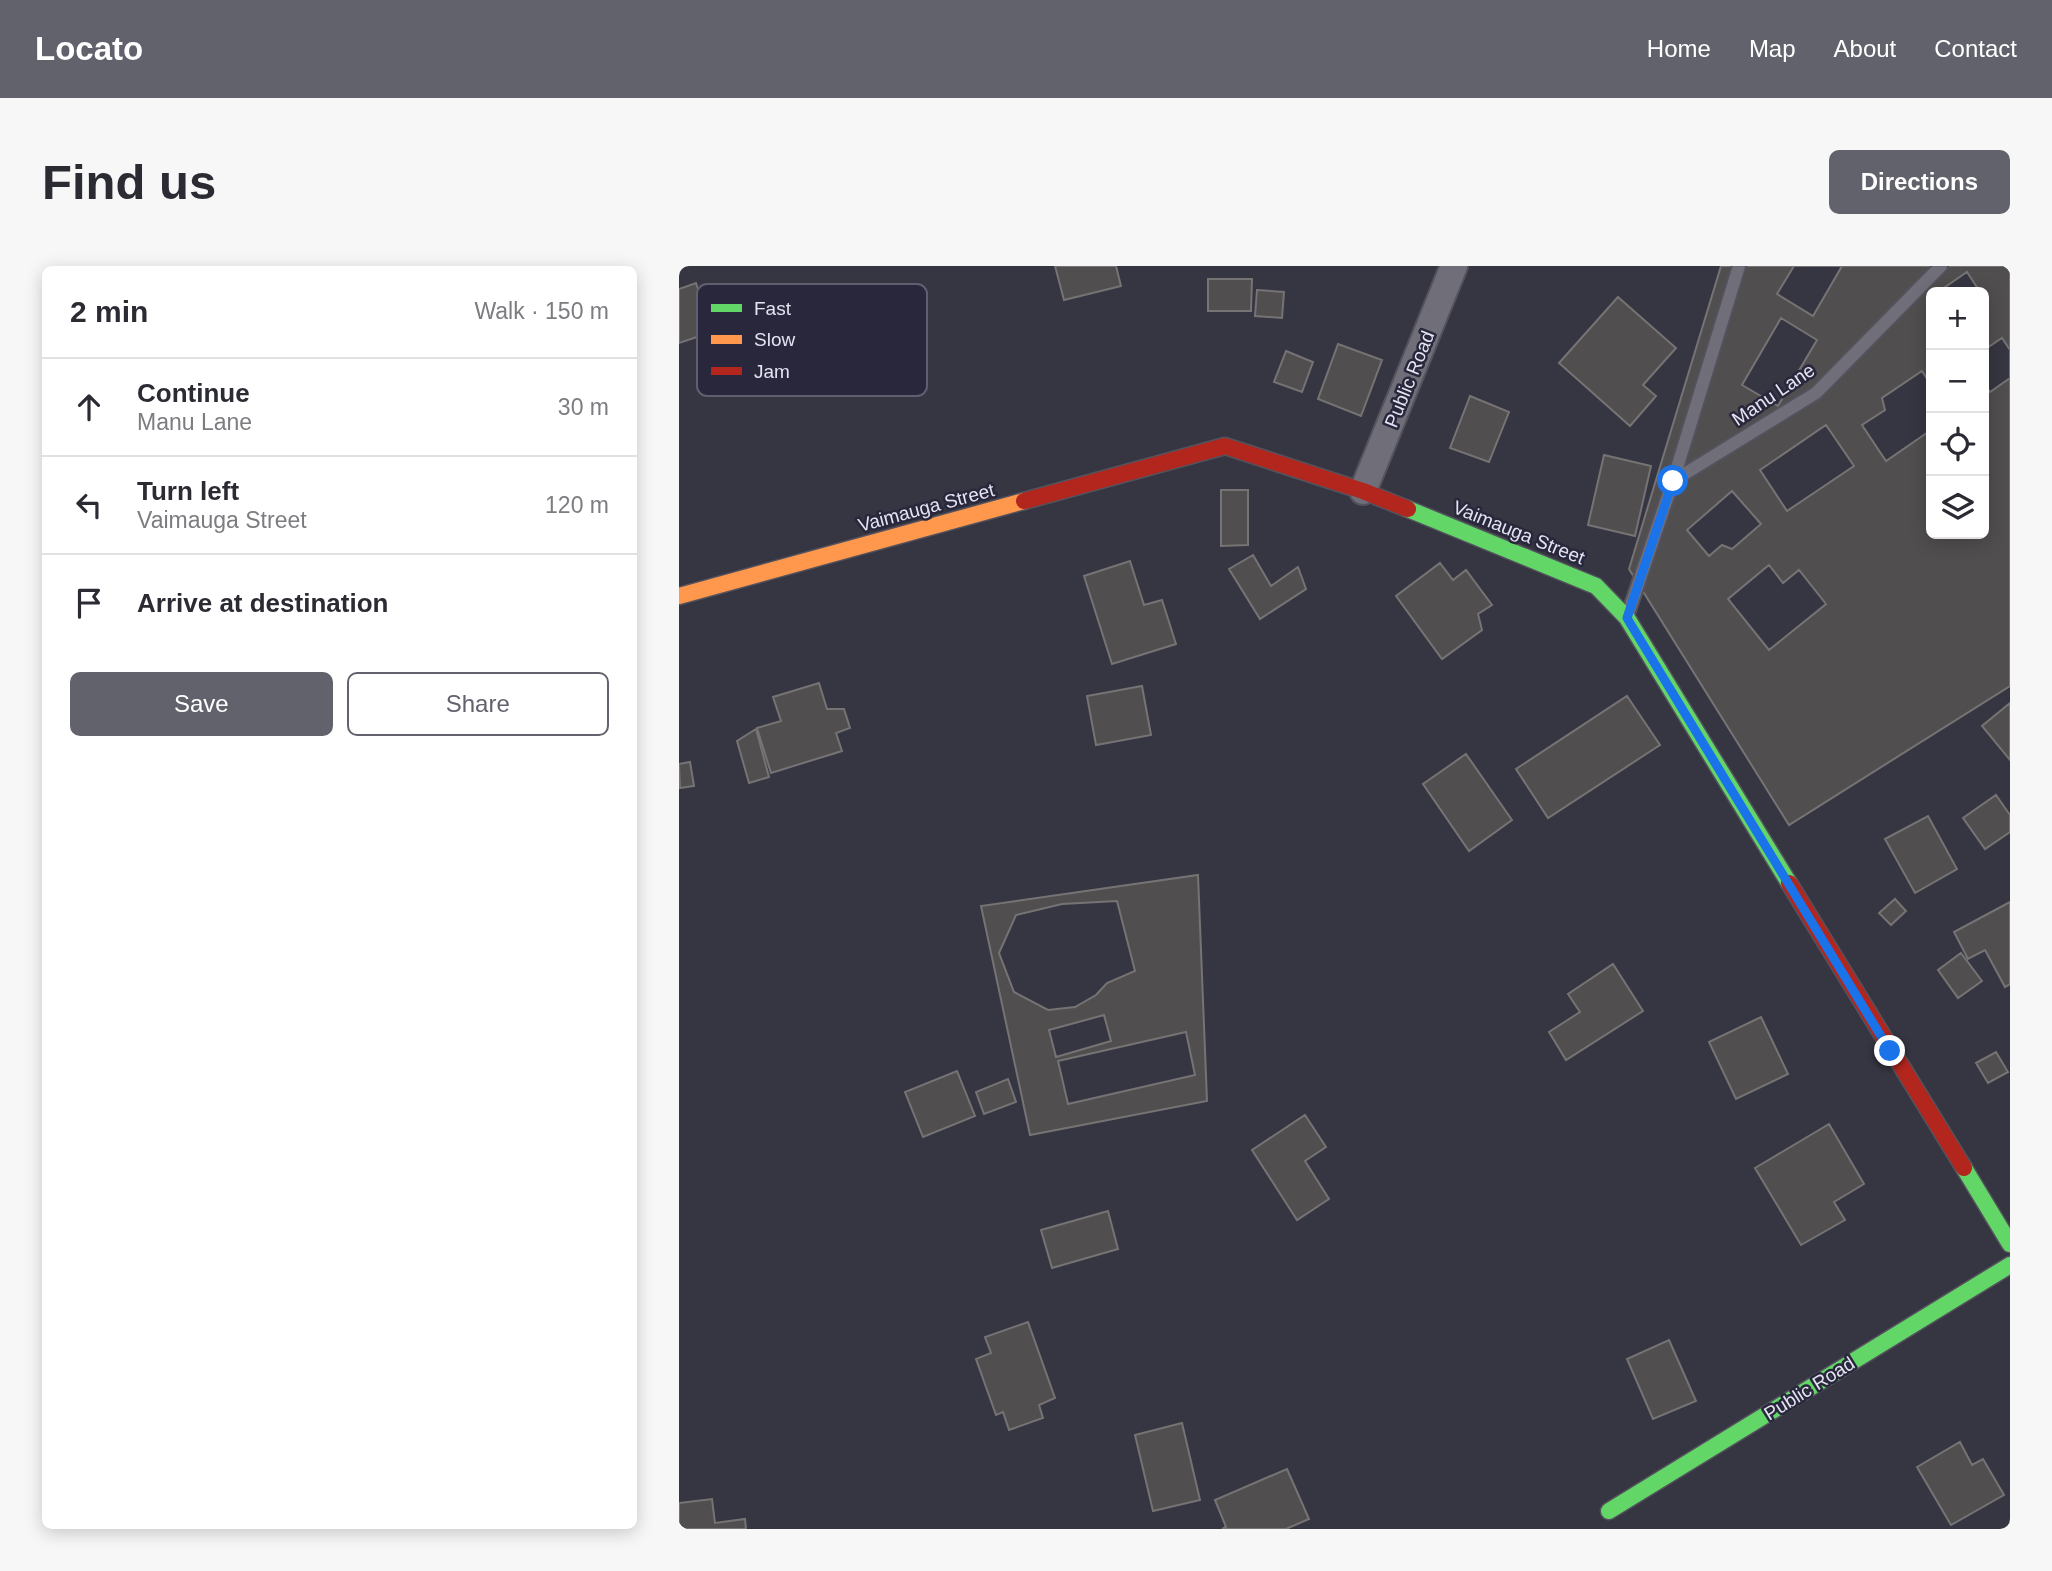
<!DOCTYPE html>
<meta charset="utf-8">
<style>
body{margin:0;font-family:Helvetica,sans-serif;background:#f7f7f7;color:#2b2b33}
.controls{position:absolute;right:21px;top:21px;display:grid;overflow:hidden;border-radius:10px;box-shadow:0 4px 18px #0003}
.controls button{width:63px;height:63px;display:grid;place-items:center;padding:0;border:0;border-bottom:2px solid #e1e1e2;background:#fff;color:#2b2b33;font:35px sans-serif}
.stop{position:absolute;width:21px;height:21px;margin:-16px;border:5px solid #1a73e8;border-radius:50%;background:#fff}
.stop.end{background:#1a73e8;border-color:#fff;box-shadow:0 2px 7px #0008}
.list{margin:0;padding:0;list-style:none}
h2{display:flex;justify-content:space-between;align-items:center;height:91px;margin:0;padding:0 28px;font-size:30px}
h2 small{font-size:23px;font-weight:400;color:#7c7c81}
.list li{display:grid;grid-template-columns:46px 1fr auto;gap:21px;align-items:center;box-sizing:border-box;height:98px;padding:0 28px;border-top:2px solid #e1e1e2}
.list b{display:block;font-size:26px;white-space:nowrap}
.list p{margin:0;font-size:23px;white-space:nowrap;color:#7c7c81}
.list em{font-size:23px;font-style:normal;color:#7c7c81}
.actions{display:flex;gap:14px;padding:21px 28px}
.actions a{flex:1;padding:16px 0;border:2px solid #62626d;border-radius:10px;text-align:center;font-size:24px;color:#62626d}
.actions .main{background:#62626d;color:#fff}
.icon{flex:none;width:38px;height:38px;fill:none;stroke:currentColor;stroke-width:2;stroke-linecap:round;stroke-linejoin:round}
.map{position:relative;flex:none;width:1331px;height:1263px;overflow:hidden;border-radius:10px}
header{display:flex;align-items:center;gap:42px;box-sizing:border-box;height:98px;padding:0 35px;background:#62626d;color:#fff}
header strong{font-size:33px}
nav{display:flex;gap:38px;margin-inline-start:auto;font-size:24px}
.intro{display:flex;align-items:center;justify-content:space-between;box-sizing:border-box;height:168px;padding:0 42px}
h1{margin:0;font-size:49px}
.button{padding:18px 32px;border-radius:10px;background:#62626d;color:#fff;font-size:24px;font-weight:700}
main{display:flex;gap:42px;padding:0 42px}
aside{flex:1;background:#fff;border-radius:10px;box-shadow:0 4px 18px #0003}
.map>svg:first-child{display:block}
.building{fill:#514e4f;stroke:#767374;stroke-width:2;fill-rule:evenodd}
.lines{fill:none;stroke-linecap:round;stroke-linejoin:round}
.lane-casing{stroke:#53525d;stroke-width:16}
.street-casing{stroke:#53525d;stroke-width:30}
.fast-casing{stroke:#53525d;stroke-width:19}
.slow-casing{stroke:#53525d;stroke-width:19}
.jam-casing{stroke:#53525d;stroke-width:19}
.lane{stroke:#706f79;stroke-width:12}
.street{stroke:#706f79;stroke-width:26}
.fast{stroke:#63d668;stroke-width:16}
.slow{stroke:#ff974d;stroke-width:16}
.jam{stroke:#b3261e;stroke-width:16}
.route{stroke:#1a73e8;stroke-width:9}
.labels{text-anchor:middle;stroke-width:5;stroke-linejoin:round;paint-order:stroke}
.street-label{font-size:19px;fill:#e3e3f1;stroke:#28273c}
.key{fill:#28273c;stroke:#605f72;stroke-width:2}
.key-label{font-size:19px;fill:#e3e3f1}
</style>
<header>
<strong>Locato</strong>
<nav><a>Home</a><a>Map</a><a>About</a><a>Contact</a></nav>
</header>
<div class="intro"><h1>Find us</h1><a class="button">Directions</a></div>
<main>
<aside>
<h2>2 min<small>Walk · 150 m</small></h2>
<ul class="list">
<li><svg class="icon" aria-label="ahead" viewBox="0 0 24 24"><path d="M12 20V5M6 11l6-6 6 6"/></svg><div><b>Continue</b><p>Manu Lane</p></div><em>30 m</em></li>
<li><svg class="icon" aria-label="left" viewBox="0 0 24 24"><path d="M17 20v-9H6M10 6l-5 5 5 5"/></svg><div><b>Turn left</b><p>Vaimauga Street</p></div><em>120 m</em></li>
<li><svg class="icon" aria-label="arrive" viewBox="0 0 24 24"><path d="M6 21V4h12l-3 4 3 4H6"/></svg><div><b>Arrive at destination</b></div></li>
</ul>
<div class="actions"><a class="main">Save</a><a>Share</a></div>
</aside>
<div class="map">
<svg width="1331" height="1263" viewBox="0 0 1331 1263">
<rect width="100%" height="100%" fill="#363642"/>
<path class="building" d="M376 0H437L442 20 385 34Z
M1042 0H1331V420L1110 559 950 303ZM1252 26H1305V268H1252Z
M1115 0H1163L1134 50 1098 28Z
M1288 6 1301 26H1259Z
M529 13H573L572 45H529Z
M17 17 33 66 0 77V23Z
M578 24 605 26 603 52 576 50Z
M939 31 997 82 964 119 977 130 951 160 880 97Z
M1102 52 1138 74 1099 140 1063 119Z
M1323 72 1331 84V112L1311 126 1305 117V84Z
M659 78 703 94 682 150 639 133Z
M607 85 634 96 623 126 595 116Z
M1243 105 1252 119V164L1207 195 1183 159 1206 144 1203 132Z
M791 130 830 146 810 196 771 182Z
M1147 159 1175 200 1108 245 1081 204Z
M925 189 972 200 956 270 909 259Z
M542 224H569V279L542 280Z
M1053 225 1082 258 1053 283 1043 279 1030 290 1008 264Z
M574 289 592 320 619 301 627 323 581 353 550 303Z
M451 295 465 339 483 334 497 378 433 398 405 310Z
M761 297 774 314 787 304 813 339 799 348 803 364 763 393 717 330Z
M1090 299 1104 317 1120 304 1147 338 1090 384 1049 333Z
M140 417 148 443H165L171 462 157 467 163 485 92 507 78 462 102 455 94 431Z
M463 420 472 469 417 479 408 430Z
M948 430 981 479 869 552 837 503Z
M1331 437V494L1303 460Z
M77 463 90 511 70 517 58 475Z
M787 488 833 554 790 585 744 518Z
M11 496 15 520 1 522 0 498Z
M1317 529 1331 549V566L1306 583 1284 552Z
M1249 550 1278 603 1236 627 1206 573Z
M519 609 528 835 351 869 302 640Z
M1216 633 1227 645 1212 659 1200 647Z
M438 635 456 705 428 717 417 729 396 741 369 744 335 726 320 687 337 649 383 638Z
M1331 636V718L1326 721 1306 684 1289 693 1275 666Z
M1282 687 1303 715 1279 732 1259 704Z
M934 698 964 745 887 794 870 766 901 746 889 728Z
M425 749 432 775 377 791 370 764Z
M1082 751 1109 808 1057 833 1030 776Z
M507 766 516 809 389 838 379 795Z
M1317 786 1329 806 1309 817 1297 797Z
M278 805 296 850 244 871 226 826Z
M329 813 337 836 305 848 297 826Z
M626 849 647 881 626 895 650 933 618 954 573 884Z
M1150 858 1185 918 1155 936 1166 954 1122 979 1076 902Z
M429 945 439 983 373 1002 362 964Z
M349 1056 376 1132 360 1139 364 1152 330 1164 324 1146 317 1149 297 1093 312 1087 306 1071Z
M990 1074 1017 1135 974 1153 948 1093Z
M503 1157 521 1234 474 1245 456 1169Z
M1281 1176 1293 1199 1304 1193 1325 1229 1272 1259 1238 1201Z
M608 1203 630 1253 607 1263H543L547 1261 536 1234Z
M33 1233 36 1257 66 1253 67 1263H0V1237Z"/>
<g class="lines">
<defs>
<path id="lane" d="M994 215 1137 127 1262 0
M950 345 994 215 1060 0"/>
<path id="street" d="M684 225 775 0"/>
<path id="fast" d="M729 243 917 320 948 352 1110 617
M1285 902 1331 978
M930 1245 1331 999"/>
<path id="slow" d="M0 330 345 235"/>
<path id="jam" d="M345 235 546 180 684 225 729 243
M1110 617 1285 902"/>
</defs>
<use href="#lane" class="lane-casing"/>
<use href="#street" class="street-casing"/>
<use href="#fast" class="fast-casing"/>
<use href="#slow" class="slow-casing"/>
<use href="#jam" class="jam-casing"/>
<use href="#lane" class="lane"/>
<use href="#street" class="street"/>
<use href="#fast" class="fast"/>
<use href="#slow" class="slow"/>
<use href="#jam" class="jam"/>
</g>
<g class="lines">
<path class="route" d="M994 215 948 352 1211 785"/>
</g>
<g class="labels">
<g class="street-label">
<text transform="translate(730 113) rotate(-68)" y="7">Public Road</text>
<text transform="translate(1094 128) rotate(-34)" y="7">Manu Lane</text>
<text transform="translate(247 241) rotate(-15)" y="7">Vaimauga Street</text>
<text transform="translate(840 266) rotate(22)" y="7">Vaimauga Street</text>
<text transform="translate(1130 1122) rotate(-32)" y="7">Public Road</text>
</g>
</g>
<rect x="18" y="18" width="230" height="112" rx="10" class="key"/>
<rect x="32" y="38" width="31" height="8" fill="#63d668"/>
<rect x="32" y="69" width="31" height="9" fill="#ff974d"/>
<rect x="32" y="101" width="31" height="8" fill="#b3261e"/>
<g class="key-label">
<text x="75" y="49">Fast</text>
<text x="75" y="80">Slow</text>
<text x="75" y="112">Jam</text>
</g>
</svg>
<div class="controls">
<button>+</button>
<button>−</button>
<button><svg class="icon" aria-label="locate" viewBox="0 0 24 24"><circle cx="12" cy="12" r="6"/><path d="M12 2v4M12 18v4M2 12h4M18 12h4"/></svg></button>
<button><svg class="icon" aria-label="layers" viewBox="0 0 24 24"><path d="M12 4l9 5-9 5-9-5zM3 14l9 5 9-5"/></svg></button>
</div>
<div class="stop" style="left:994px;top:215px"></div>
<div class="stop end" style="left:1211px;top:785px"></div>
</div>
</main>
